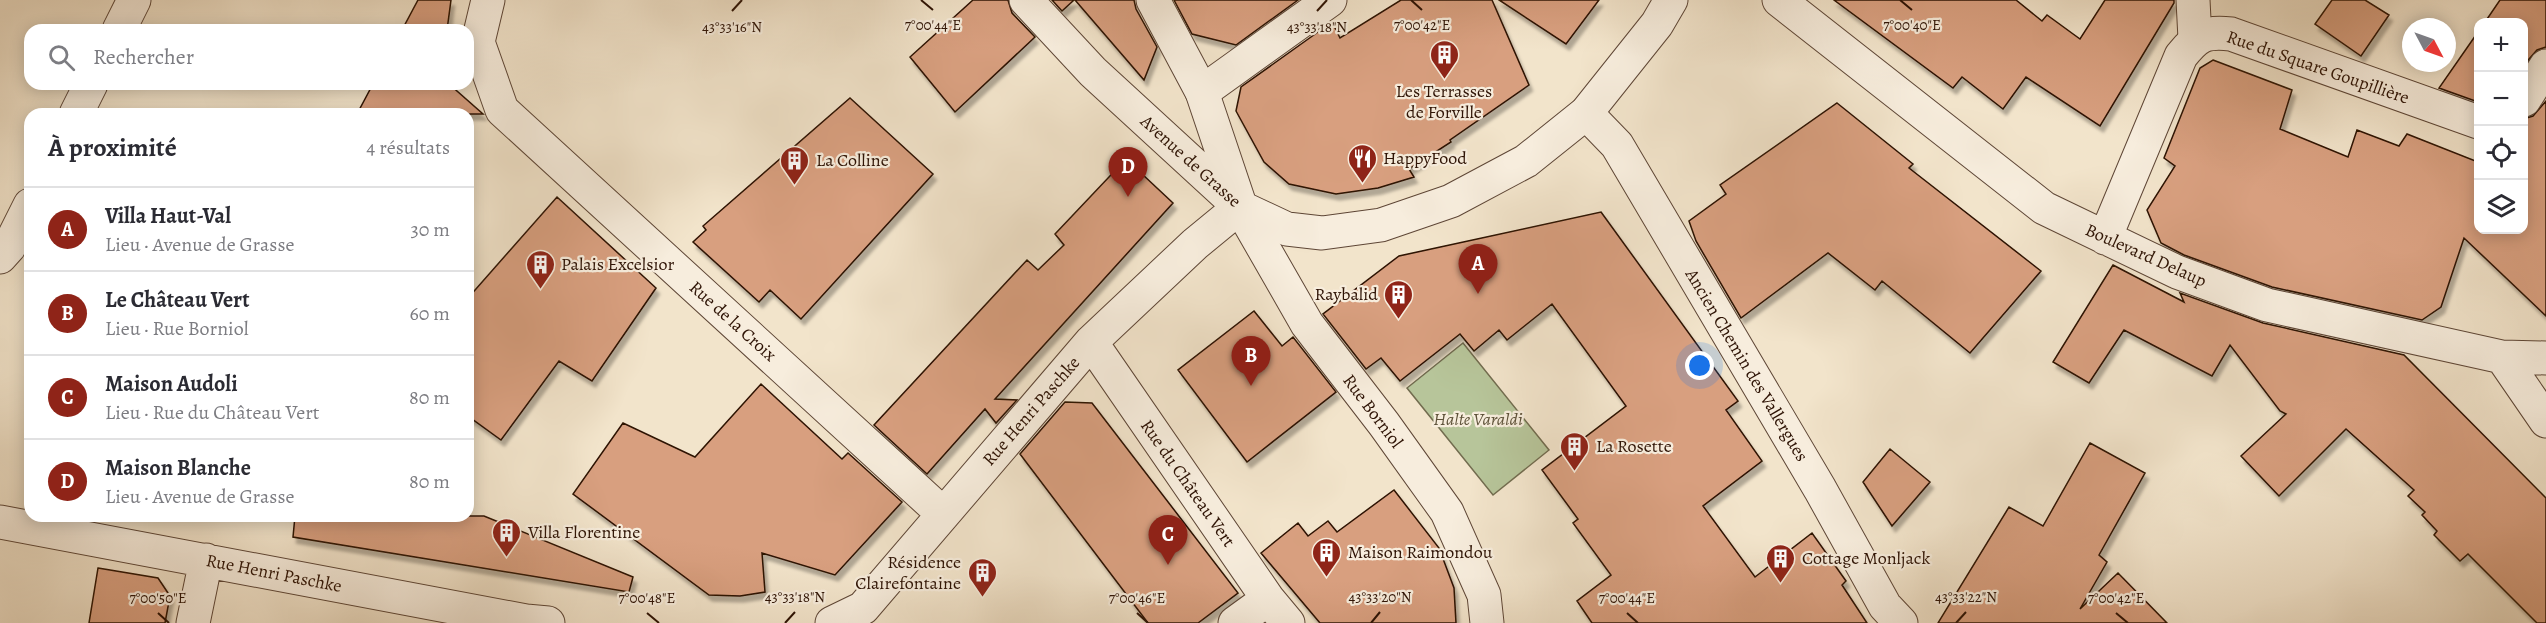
<!DOCTYPE html>
<html lang="fr">
<meta charset="utf-8">
<style>
body{margin:0;font-family:Alegreya,serif;background:#f2f2f3;color:#2b2b33}
.controls{position:absolute;right:18px;top:18px;display:grid;overflow:hidden;border-radius:12px;box-shadow:0 3px 15px #0003}
.controls button{width:54px;height:54px;display:grid;place-items:center;padding:0;border:0;border-bottom:2px solid #e1e1e2;background:#fff;color:#2b2b33;font:30px sans-serif}
.compass{position:absolute;left:2402px;top:18px;width:54px;height:54px;border-radius:50%;background:#fff;box-shadow:0 3px 15px #0003;rotate:131deg}
.you{position:absolute;left:1700px;top:366px;width:21px;height:21px;margin:-15px;border:4px solid #fff;border-radius:50%;background:#1a73e8;box-shadow:0 0 0 9px #1a73e833}
.badge{display:grid;place-items:center;width:39px;height:39px;border-radius:50%;background:#8f2418;color:#fff;font-size:20px;font-weight:700}
.pin{position:absolute;translate:-50% -50px;filter:drop-shadow(0 2px 3px #0008)}
.pin::after{content:'';position:absolute;top:32px;width:21px;height:18px;background:inherit;clip-path:polygon(0 0,100% 0,50% 100%)}
.list{margin:0;padding:0;list-style:none}
h2{display:flex;justify-content:space-between;align-items:center;height:78px;margin:0;padding:0 24px;font-size:26px}
h2 small{font-size:20px;font-weight:400;color:#7c7c81}
.list li{display:grid;grid-template-columns:39px 1fr auto;gap:18px;align-items:center;box-sizing:border-box;height:84px;padding:0 24px;border-top:2px solid #e1e1e2}
.list b{display:block;font-size:22px;white-space:nowrap}
.list p{margin:0;font-size:20px;white-space:nowrap;color:#7c7c81}
.list em{font-size:20px;font-style:normal;color:#7c7c81}
.icon{flex:none;width:33px;height:33px;fill:none;stroke:currentColor;stroke-width:2;stroke-linecap:round;stroke-linejoin:round}
.map{position:relative;flex:none;width:2546px;height:623px;overflow:hidden}
.search{position:absolute;background:#fff;box-shadow:0 3px 15px #0003;left:24px;top:24px;width:450px;height:66px;display:flex;align-items:center;gap:15px;box-sizing:border-box;padding:0 21px;border-radius:18px;color:#7c7c81;font-size:22px}
.panel{position:absolute;background:#fff;box-shadow:0 3px 15px #0003;left:24px;top:108px;width:450px;height:414px;border-radius:18px}
.map>svg:first-child{display:block}
.green{fill:#b7c59a;stroke:#726c4f;stroke-width:1.5}
.building{fill:#d89f7f;stroke:#2d1204;stroke-width:1.5;filter:url(#shadow)}
.lines{fill:none;stroke-linecap:round;stroke-linejoin:round}
.pedestrian-casing{stroke:#5e4636;stroke-width:35}
.minor-casing{stroke:#5e4636;stroke-width:35}
.tertiary-casing{stroke:#5e4636;stroke-width:35}
.pedestrian{stroke:#f7eddd;stroke-width:33}
.minor{stroke:#f7eddd;stroke-width:33}
.tertiary{stroke:#f7eddd;stroke-width:33}
.ticks{fill:none;stroke:#2d1204;stroke-width:2}
.labels{text-anchor:middle;stroke-width:4.5;stroke-linejoin:round;paint-order:stroke}
.street-label{font-size:18px;fill:#2d1204;stroke:#f7eddd}
.poi-label{font-size:18px;fill:#2d1204;stroke:#f7eddd;text-anchor:start}
.park-label{font-size:18px;font-style:italic;fill:#5d5138;stroke:#f7eddd}
.ticks-label{font-size:15px;text-anchor:middle;fill:#2d1204;stroke:#f7eddd;stroke-width:4.5;stroke-linejoin:round;paint-order:stroke}
</style>
<div class="map">
<svg width="2546" height="623" viewBox="0 0 2546 623">
<defs>
<filter id="shadow"><feDropShadow dx="3.5" dy="6" stdDeviation="1.5" flood-color="#0004"/></filter>
</defs>
<rect width="100%" height="100%" fill="#f2e4cb"/>
<filter id="stains"><feTurbulence type="fractalNoise" baseFrequency=".00333" numOctaves="4"/><feColorMatrix values="0 0 0 0 .2 0 0 0 0 .09 0 0 0 0 .02 0 0 0 .5 -.17"/></filter>
<radialGradient id="worn" r=".72"><stop offset=".6" stop-color="#630" stop-opacity="0"/><stop offset="1" stop-color="#630" stop-opacity=".3"/></radialGradient>
<path class="green" d="M1463 343 1549 450 1493 495 1407 388Z"/>
<path class="building" d="M418 0H451L447 30H402Z
M973 0H1008L1012 13 1035 37 955 112 910 57Z
M1052 0H1074L1062 11Z
M1075 0H1134L1136 9 1157 47 1144 80Z
M1174 0H1298L1236 45 1192 34Z
M1401 0H1492L1529 85 1450 140 1451 142 1409 169 1414 177 1378 188 1336 194 1289 184 1264 162 1236 111 1241 87 1332 22 1340 38Z
M1499 0H1599L1566 44Z
M1834 0H2016L2042 21 2047 15 2080 39 2105 0H2174V3L2100 126 2026 77 2003 109 1962 77 1953 88Z
M2332 0H2365L2389 15 2361 56 2315 24Z
M2500 0H2546V47L2537 50 2523 66V22H2485Z
M2478 32V102L2439 88Z
M2213 60 2292 90 2280 129 2348 157 2357 130 2399 146 2407 134 2478 162V230H2523V119L2533 116 2546 101V316L2464 238 2441 307 2422 320 2272 287 2184 255 2161 243 2147 210 2175 166 2164 158 2200 68Z
M373 84H449L483 114H357Z
M850 98 933 174 801 319 770 290 759 302 693 242 706 230 703 226Z
M1837 103 1913 164 1909 168 2041 271 1970 353 1882 281 1875 290 1828 253 1741 318 1696 241 1689 221 1726 194 1720 185Z
M1126 159 1173 203 995 399 1017 400 996 423 985 409 927 474 874 425 1027 260 1038 270 1064 245 1055 234Z
M557 197 656 288 592 381 559 361 501 440 468 416V298Z
M1601 212 1738 401 1726 410 1762 461 1703 506 1755 577 1812 533 1846 581 1842 585 1867 623H1592L1577 601 1611 575 1573 523 1578 519 1542 470 1626 406 1552 304 1507 340 1499 330 1474 351 1460 334 1400 381 1381 358 1366 369 1323 314 1399 256Z
M2113 265 2184 302 2180 293 2263 323 2404 355 2546 498V623H2537L2468 554 2460 561 2434 535 2437 531 2422 515 2425 512 2408 496 2414 490 2346 429 2279 496 2241 456 2286 414 2280 411 2230 345 2212 376 2124 330 2089 383 2053 362Z
M1254 311 1282 346 1293 337 1336 392 1247 462 1178 370Z
M761 384 842 459 848 453 902 502 835 575 762 553 765 592 740 596 709 595 573 494 623 423 695 457Z
M1065 402 1092 403 1238 593 1198 623H1148L1020 454Z
M2090 443 2145 473 2099 555 2107 562 2080 609 2118 573 2167 623H1938L2009 507 2043 526Z
M1890 449 1930 482 1892 526 1863 482Z
M1394 490 1439 548 1454 588 1456 623H1320L1261 553 1298 523 1308 536 1328 521 1337 532Z
M295 516H484L633 577 629 592 293 537Z
M98 568 158 578 170 596 165 623H89Z"/>
<g class="lines">
<defs>
<path id="pedestrian" d="M2193 0 2195 39"/>
<path id="minor" d="M488 0 478 42 502 110 942 513
M1779 0 2044 208 2177 272 2267 305 2502 357 2546 358
M1202 92 1330 0
M2524 100 2546 66
M1586 113 1617 145 1820 489 1885 606 1901 623
M2105 238 2181 56C2197 36 2204 31 2231 34L2478 122
M1091 342 1268 599 1288 623
M2502 357 2546 421
M0 522 526 621 548 623
M193 623 206 560
M832 623 863 608 1091 342 1195 244 1240 207 1307 324 1384 424 1447 512 1484 595 1487 623
M1235 623 1268 599"/>
<path id="tertiary" d="M1026 0 1093 72 1240 207 1287 229 1322 233 1381 225 1451 201 1526 161 1586 113 1657 24 1671 0
M1153 0 1202 92 1240 205
M119 30 134 0
M76 114 91 84
M0 257 9 247 30 205"/>
</defs>
<use href="#pedestrian" class="pedestrian-casing"/>
<use href="#minor" class="minor-casing"/>
<use href="#tertiary" class="tertiary-casing"/>
<use href="#pedestrian" class="pedestrian"/>
<use href="#minor" class="minor"/>
<use href="#tertiary" class="tertiary"/>
</g>
<path class="ticks" d="M921 0 933 10M1411 0 1422 10M1900 0 1912 10M732 11 742 0M1317 11 1327 0M158 613 169 623M647 613 659 623M1137 613 1148 623M1627 613 1638 623M2116 613 2128 623M785 623 795 612M1371 623 1380 612M1956 623 1966 612"/>
<defs>
<symbol id="building-pin" viewBox="-11 -11 22 30"><path d="M0 17L-7.5 6A9.5 9.5 0 1 1 7.5 6Z" fill="#8f2418" stroke="#f7eddd"/><path d="M-4-6H4V6H1V3H-1V6H-4ZM-2.5-4.3h1.7v1.8h-1.7ZM.8-4.3h1.7v1.8H.8ZM-2.5-1h1.7V.8h-1.7ZM.8-1h1.7V.8H.8Z" fill="#fff"/></symbol>
<symbol id="restaurant-pin" viewBox="-11 -11 22 30"><path d="M0 17L-7.5 6A9.5 9.5 0 1 1 7.5 6Z" fill="#8f2418" stroke="#f7eddd"/><path d="M-5-6h1v4h1v-4h1v4h1v-4h1v5L-1.5 .5V6h-2V.5L-5-1ZM5-6V6H3V1.5H1.5Q1.5-4 5-6Z" fill="#fff"/></symbol>
</defs>
<g fill-rule="evenodd">
<use href="#building-pin" x="1428" y="38" width="33" height="45"/>
<use href="#restaurant-pin" x="1346" y="142" width="33" height="45"/>
<use href="#building-pin" x="778" y="144" width="33" height="45"/>
<use href="#building-pin" x="524" y="248" width="33" height="45"/>
<use href="#building-pin" x="1382" y="278" width="33" height="45"/>
<use href="#building-pin" x="1558" y="430" width="33" height="45"/>
<use href="#building-pin" x="490" y="516" width="33" height="45"/>
<use href="#building-pin" x="1310" y="536" width="33" height="45"/>
<use href="#building-pin" x="1764" y="542" width="33" height="45"/>
<use href="#building-pin" x="966" y="556" width="33" height="45"/>
</g>
<g class="labels">
<g class="street-label">
<text transform="translate(2318 67) rotate(19)" y="6">Rue du Square Goupillière</text>
<text transform="translate(1191 161) rotate(42)" y="6">Avenue de Grasse</text>
<text transform="translate(2146 255) rotate(24)" y="6">Boulevard Delaup</text>
<text transform="translate(733 321) rotate(42)" y="6">Rue de la Croix</text>
<text transform="translate(1747 365) rotate(59)" y="6">Ancien Chemin des Vallergues</text>
<text transform="translate(1031 411) rotate(-49)" y="6">Rue Henri Paschke</text>
<text transform="translate(1373 411) rotate(53)" y="6">Rue Borniol</text>
<text transform="translate(1188 483) rotate(55)" y="6">Rue du Château Vert</text>
<text transform="translate(274 573) rotate(11)" y="6">Rue Henri Paschke</text>
</g>
<g class="poi-label">
<text x="1444" y="97" text-anchor="middle">Les Terrasses<tspan x="1444" dy="21">de Forville</tspan></text>
<text x="1383" y="164">HappyFood</text>
<text x="816" y="166">La Colline</text>
<text x="561" y="270">Palais Excelsior</text>
<text x="1378" y="300" text-anchor="end">Raybalid</text>
<text x="1596" y="452">La Rosette</text>
<text x="528" y="538">Villa Florentine</text>
<text x="1348" y="558">Maison Raimondou</text>
<text x="1802" y="564">Cottage Monljack</text>
<text x="961" y="568" text-anchor="end">Résidence<tspan x="961" dy="21">Clairefontaine</tspan></text>
</g>
<g class="park-label">
<text x="1478" y="425">Halte Varaldi</text>
</g>
</g>
<g class="ticks-label">
<text x="933" y="30">7°00'44"E</text>
<text x="1422" y="30">7°00'42"E</text>
<text x="1912" y="30">7°00'40"E</text>
<text x="732" y="32">43°33'16"N</text>
<text x="1317" y="32">43°33'18"N</text>
<text x="795" y="602">43°33'18"N</text>
<text x="1380" y="602">43°33'20"N</text>
<text x="1966" y="602">43°33'22"N</text>
<text x="158" y="603">7°00'50"E</text>
<text x="647" y="603">7°00'48"E</text>
<text x="1137" y="603">7°00'46"E</text>
<text x="1627" y="603">7°00'44"E</text>
<text x="2116" y="603">7°00'42"E</text>
</g>
<rect width="100%" height="100%" filter="url(#stains)"/>
<rect width="100%" height="100%" fill="url(#worn)"/>
</svg>
<div class="controls">
<button>+</button>
<button>−</button>
<button><svg class="icon" aria-label="locate" viewBox="0 0 24 24"><circle cx="12" cy="12" r="6"/><path d="M12 2v4M12 18v4M2 12h4M18 12h4"/></svg></button>
<button><svg class="icon" aria-label="layers" viewBox="0 0 24 24"><path d="M12 4l9 5-9 5-9-5zM3 14l9 5 9-5"/></svg></button>
</div>
<svg class="compass" viewBox="-18 -18 36 36"><path d="M0-13l5 13h-10z" fill="#e53935"/><path d="M0 13l5-13h-10z" fill="#7c7c81"/></svg>
<div class="you"></div>
<div class="pin badge" style="left:1478px;top:294px">A</div>
<div class="pin badge" style="left:1251px;top:386px">B</div>
<div class="pin badge" style="left:1168px;top:565px">C</div>
<div class="pin badge" style="left:1128px;top:197px">D</div>
<div class="search"><svg class="icon" aria-label="search" viewBox="0 0 24 24"><circle cx="10" cy="10" r="6"/><path d="M15 15l6 6"/></svg>Rechercher</div>
<section class="panel">
<h2>À proximité<small>4 résultats</small></h2>
<ul class="list">
<li><span class="badge">A</span><div><b>Villa Haut-Val</b><p>Lieu · Avenue de Grasse</p></div><em>30 m</em></li>
<li><span class="badge">B</span><div><b>Le Château Vert</b><p>Lieu · Rue Borniol</p></div><em>60 m</em></li>
<li><span class="badge">C</span><div><b>Maison Audoli</b><p>Lieu · Rue du Château Vert</p></div><em>80 m</em></li>
<li><span class="badge">D</span><div><b>Maison Blanche</b><p>Lieu · Avenue de Grasse</p></div><em>80 m</em></li>
</ul>
</section>
</div>
